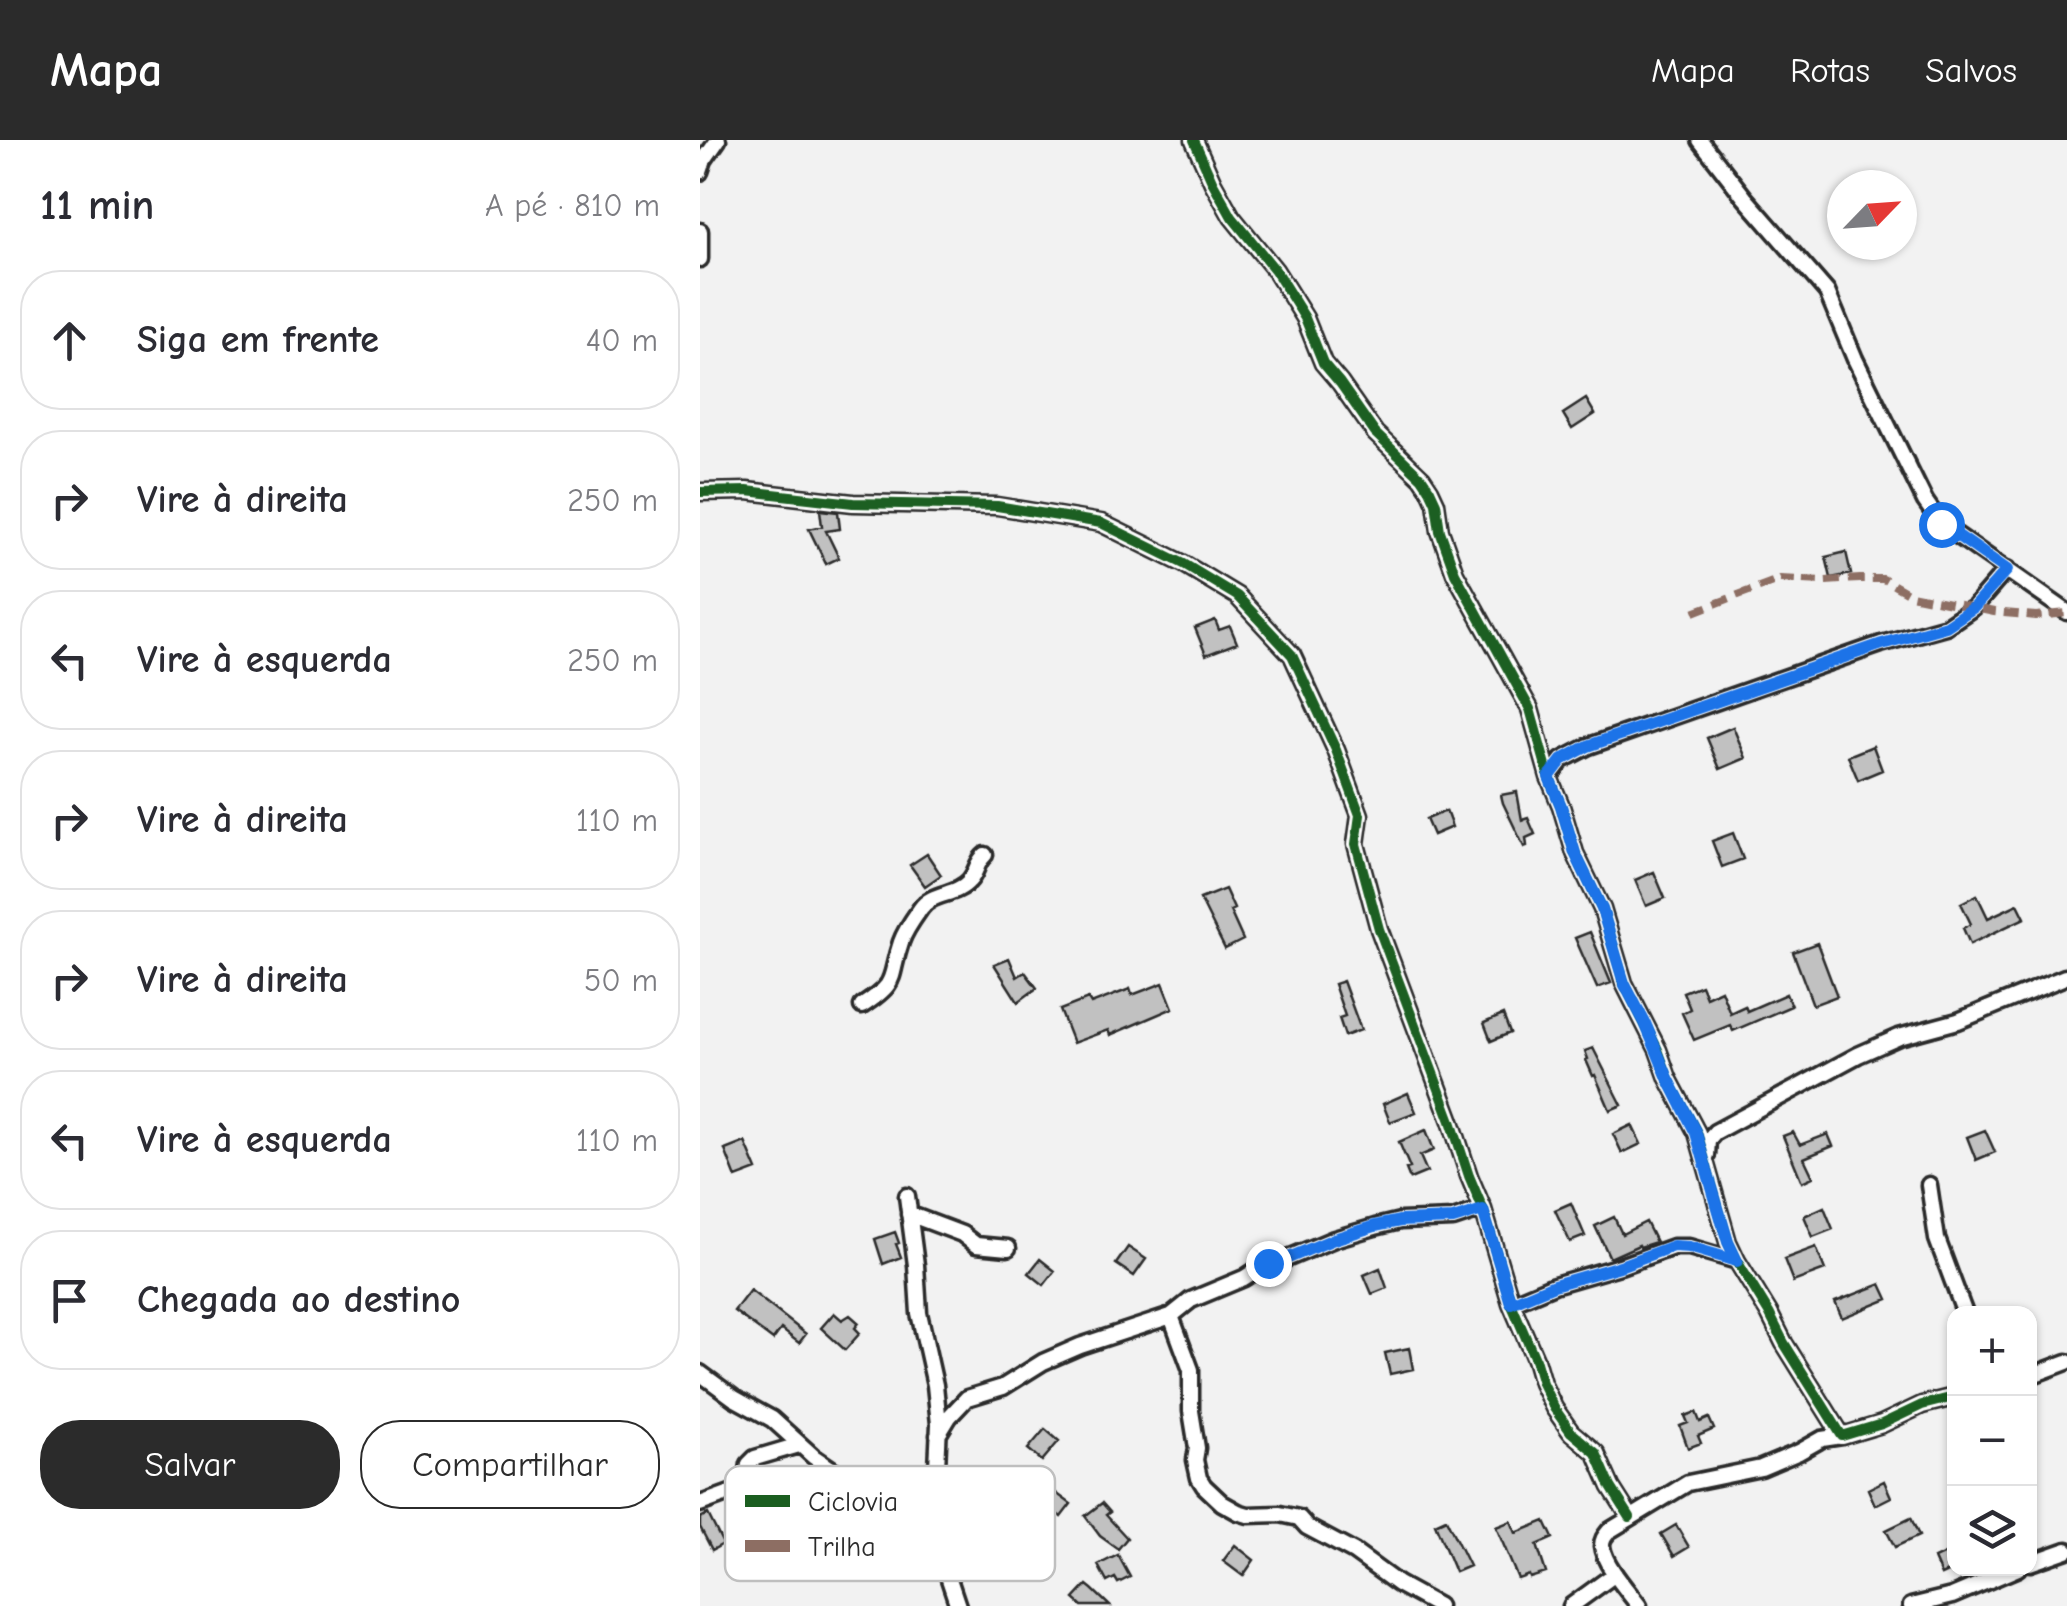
<!DOCTYPE html>
<html lang="pt">
<meta charset="utf-8">
<style>
body{margin:0;font-family:"Comic Neue",sans-serif;background:#f2f2f3;color:#2b2b33}
.controls{position:absolute;right:30px;bottom:30px;display:grid;overflow:hidden;border-radius:20px;box-shadow:0 2px 8px #0004}
.controls button{width:90px;height:90px;display:grid;place-items:center;padding:0;border:0;border-bottom:2px solid #e1e1e2;background:#fff;color:#2b2b33;font:50px sans-serif}
.compass{position:absolute;left:1127px;top:30px;width:90px;height:90px;border-radius:50%;background:#fff;box-shadow:0 2px 8px #0004;rotate:65deg}
.stop{position:absolute;width:30px;height:30px;margin:-22px;border:8px solid #1a73e8;border-radius:50%;background:#fff}
.stop.end{background:#1a73e8;border-color:#fff;box-shadow:0 2px 10px #0008}
.list{margin:0;padding:0;list-style:none}
h2{display:flex;justify-content:space-between;align-items:center;height:130px;margin:0;padding:0 40px;font-size:42px}
h2 small{font-size:32px;font-weight:400;color:#7c7c81}
.list li{display:grid;grid-template-columns:65px 1fr auto;gap:30px;align-items:center;box-sizing:border-box;height:140px;margin:0 20px 20px;padding:0 20px;border:2px solid #e1e1e2;border-radius:40px}
.list b{display:block;font-size:38px;white-space:nowrap}
.list em{font-size:32px;font-style:normal;color:#7c7c81}
.actions{display:flex;gap:20px;padding:30px 40px}
.actions a{flex:1;padding:22px 0;border:2px solid #2b2b2b;border-radius:40px;text-align:center;font-size:35px;color:#2b2b2b}
.actions .main{background:#2b2b2b;color:#fff}
.icon{flex:none;width:55px;height:55px;fill:none;stroke:currentColor;stroke-width:2;stroke-linecap:round;stroke-linejoin:round}
.map{position:relative;flex:none;width:1367px;height:1466px;overflow:hidden}
header{display:flex;align-items:center;gap:60px;box-sizing:border-box;height:140px;padding:0 50px;background:#2b2b2b;color:#fff}
header strong{font-size:48px}
nav{display:flex;gap:55px;margin-inline-start:auto;font-size:35px}
main{display:flex}
aside{flex:1;background:#fff}
.map>svg:first-child{display:block}
.building{fill:#c1c1c1;stroke:#2b2b2b;stroke-width:2.5}
.lines{fill:none;stroke-linecap:round;stroke-linejoin:round}
.minor-casing{stroke:#2b2b2b;stroke-width:21}
.minor{stroke:#fff;stroke-width:14}
.quiet{stroke:#8d6e63;stroke-width:8;stroke-dasharray:15 8;stroke-linecap:butt}
.cycleway-casing{stroke:#fff;stroke-width:16}
.cycleway{stroke:#1b5e20;stroke-width:10}
.route{stroke:#1a73e8;stroke-width:12}
.key{fill:#fff;stroke:#bfbfbf;stroke-width:2.5}
.key-label{font-size:28px;fill:#2b2b2b}
</style>
<header>
<strong>Mapa</strong>
<nav><a>Mapa</a><a>Rotas</a><a>Salvos</a></nav>
</header>
<main>
<aside>
<h2>11 min<small>A pé · 810 m</small></h2>
<ul class="list">
<li><svg class="icon" aria-label="ahead" viewBox="0 0 24 24"><path d="M12 20V5M6 11l6-6 6 6"/></svg><div><b>Siga em frente</b></div><em>40 m</em></li>
<li><svg class="icon" aria-label="right" viewBox="0 0 24 24"><path d="M7 20v-9h11M14 6l5 5-5 5"/></svg><div><b>Vire à direita</b></div><em>250 m</em></li>
<li><svg class="icon" aria-label="left" viewBox="0 0 24 24"><path d="M17 20v-9H6M10 6l-5 5 5 5"/></svg><div><b>Vire à esquerda</b></div><em>250 m</em></li>
<li><svg class="icon" aria-label="right" viewBox="0 0 24 24"><path d="M7 20v-9h11M14 6l5 5-5 5"/></svg><div><b>Vire à direita</b></div><em>110 m</em></li>
<li><svg class="icon" aria-label="right" viewBox="0 0 24 24"><path d="M7 20v-9h11M14 6l5 5-5 5"/></svg><div><b>Vire à direita</b></div><em>50 m</em></li>
<li><svg class="icon" aria-label="left" viewBox="0 0 24 24"><path d="M17 20v-9H6M10 6l-5 5 5 5"/></svg><div><b>Vire à esquerda</b></div><em>110 m</em></li>
<li><svg class="icon" aria-label="arrive" viewBox="0 0 24 24"><path d="M6 21V4h12l-3 4 3 4H6"/></svg><div><b>Chegada ao destino</b></div></li>
</ul>
<div class="actions"><a class="main">Salvar</a><a>Compartilhar</a></div>
</aside>
<div class="map">
<svg width="1367" height="1466" viewBox="0 0 1367 1466">
<rect width="100%" height="100%" fill="#f2f2f2"/>
<filter id="ink" filterUnits="userSpaceOnUse"><feTurbulence type="fractalNoise" baseFrequency=".01" numOctaves="2"/><feDisplacementMap in="SourceGraphic" scale="20" xChannelSelector="R" yChannelSelector="G"/><feConvolveMatrix kernelMatrix="1 2 1 2 8 2 1 2 1" color-interpolation-filters="sRGB"/></filter>
<g filter="url(#ink)">
<path class="building" d="M886 259 895 274 872 289 863 274Z
M120 370 138 372 140 389 126 391 139 418 126 424 109 389 122 386Z
M1146 412 1151 434 1131 438 1126 417Z
M515 480 519 490 530 486 537 503 506 515 495 488Z
M1033 587 1046 618 1020 629 1007 598Z
M1173 606 1182 630 1158 640 1148 616Z
M817 652 822 680 828 678 835 694 826 698 827 706 824 707 803 663 801 655Z
M746 671 752 687 733 695 726 679Z
M1033 693 1043 719 1022 727 1012 701Z
M227 714 241 735 225 746 210 725Z
M954 732 965 758 946 766 935 740Z
M525 749 534 769 530 771 543 800 525 809 500 759Z
M1277 755 1288 778 1318 764 1325 778 1270 804 1263 788 1271 784 1261 763Z
M890 792 911 843 897 848 875 798Z
M1117 803 1137 856 1113 865 1093 812Z
M309 818 317 837 325 832 337 848 318 862 294 824Z
M643 841 661 890 645 896 639 878 645 876 634 844Z
M463 843 473 868 410 895 408 890 373 903 360 870 388 859 391 864 430 849 432 855Z
M1001 845 1006 857 1021 850 1030 873 1045 866 1047 871 1086 854 1091 866 1033 891 1030 885 994 900 982 873 990 869 983 852Z
M803 875 810 893 791 901 784 883Z
M893 908 922 965 910 970 895 935 893 936 886 920 888 919 885 911Z
M708 953 716 972 690 982 683 964Z
M932 985 941 1004 922 1013 913 994Z
M726 990 734 1010 720 1016 727 1032 710 1039 706 1029 710 1028 699 1002Z
M1285 990 1295 1012 1276 1020 1267 997Z
M1093 992 1100 1005 1128 994 1133 1006 1104 1018 1113 1037 1102 1042 1083 996Z
M45 1002 57 1030 36 1038 25 1010Z
M871 1063 885 1096 870 1102 855 1070Z
M1124 1067 1133 1089 1113 1097 1104 1076Z
M914 1077 922 1094 946 1082 956 1102 940 1107 939 1105 910 1118 895 1086Z
M195 1092 199 1103 196 1104 201 1117 183 1124 175 1099Z
M428 1107 446 1119 434 1136 416 1124Z
M1116 1107 1125 1130 1093 1142 1084 1119Z
M340 1119 355 1131 344 1145 329 1133Z
M680 1128 687 1148 672 1154 664 1135Z
M1181 1144 1188 1159 1142 1178 1135 1162Z
M50 1150 106 1194 99 1203 81 1189 73 1200 34 1171Z
M134 1173 142 1180 150 1175 159 1183 155 1188 160 1193 145 1210 121 1188Z
M709 1208 713 1229 690 1234 685 1213Z
M996 1272 1000 1282 1009 1278 1014 1289 998 1296 1001 1303 988 1308 980 1286 988 1283 985 1276Z
M345 1289 359 1301 342 1321 328 1309Z
M320 1332 353 1357 356 1353 371 1364 361 1377 314 1340Z
M1184 1341 1191 1357 1175 1365 1168 1349Z
M402 1363 410 1372 406 1375 427 1398 418 1409 400 1396 385 1376Z
M8 1374 23 1404 12 1410 0 1387V1378Z
M1211 1378 1219 1396 1195 1407 1186 1390Z
M746 1379 769 1426 755 1432 735 1384Z
M811 1381 816 1393 845 1381 853 1398 837 1405 846 1433 830 1438 829 1435 818 1439 796 1387Z
M976 1385 989 1407 974 1416 961 1394Z
M535 1405 554 1420 543 1436 523 1421Z
M1251 1411 1254 1419V1429L1241 1435 1234 1419Z
M418 1415 430 1437 418 1443 415 1438 407 1442 398 1425Z
M387 1445 392 1449 410 1466H382L374 1459Z"/>
<g class="lines">
<defs>
<path id="minor" d="M494 0 513 43 532 77 575 130 605 178 623 223 640 243 675 293 722 338 730 350 736 363 740 391 755 433 830 569 849 637 861 666 875 713 902 769 924 843 958 910 968 938 997 993 1028 1102 1037 1121 1069 1173 1084 1203 1142 1296 1182 1284 1222 1265 1254 1257
M1000 0 1045 58 1127 152 1155 219 1225 361 1241 384 1367 472
M0 32 4 20 18 0
M0 91V119
M0 352 47 351 153 363 297 366 401 383 484 424 537 456 592 515 636 610 660 675 656 704 679 789 751 981 769 1036 783 1069 811 1163 835 1219 842 1243 854 1268 871 1292 896 1313 911 1347 930 1377
M849 637 862 620 889 606 1181 504 1246 486 1274 467 1307 429
M162 866C200 841 188 840 201 802 205 790 214 778 221 768 232 752 256 756 269 741 277 733 276 722 285 715
M1007 1015 1008 1000 1015 992 1158 915 1199 897 1258 881 1365 837
M1229 1045 1237 1099 1265 1174
M207 1056 216 1125 219 1173 235 1245 239 1284 234 1393
M209 1074 262 1094 276 1105 308 1108
M811 1163 854 1145 920 1126 973 1107H989L1037 1121
M471 1176 491 1230V1271L497 1308 495 1320 499 1338 504 1346 522 1363 538 1372 548 1375 580 1374 599 1378 607 1387 654 1412 698 1444 738 1466
M0 1233 34 1258 72 1279 114 1317 183 1364 223 1381 234 1394 258 1466
M1330 1236 1367 1222
M238 1295 249 1277 267 1258 303 1247 343 1222 380 1206 471 1176 491 1160 544 1138 567 1123 586 1119 634 1099 675 1087 700 1081 753 1079 783 1069
M0 1364 41 1349 46 1343 49 1324 55 1318 99 1305
M1330 1423 1367 1410
M871 1466 915 1434
M939 1466C928 1451 904 1425 902 1406 902 1399 905 1396 909 1391L988 1343 1061 1328 1099 1312 1122 1299 1142 1296
M1211 1466 1252 1456 1318 1428"/>
</defs>
<use href="#minor" class="minor-casing"/>
<use href="#minor" class="minor"/>
<path class="quiet" d="M994 472 1080 439 1124 441 1160 439H1183L1211 455 1294 472 1336 476 1367 473"/>
<defs>
<path id="cycleway" d="M494 0 513 43 532 77 575 130 605 178 623 223 640 243 675 293 722 338 730 350 736 363 740 391 755 433 830 569 849 637 861 666 875 713 902 769 924 843 958 910 968 938 997 993 1028 1102 1037 1121 1069 1173 1084 1203 1142 1296 1182 1284 1222 1265 1254 1257
M0 352 47 351 153 363 297 366 401 383 484 424 537 456 592 515 636 610 660 675 656 704 679 789 751 981 769 1036 783 1069 811 1163 835 1219 842 1243 854 1268 871 1292 896 1313 911 1347 930 1377"/>
</defs>
<use href="#cycleway" class="cycleway-casing"/>
<use href="#cycleway" class="cycleway"/>
</g>
</g>
<g class="lines" filter="url(#ink)">
<path class="route" d="M568 1123 586 1119 634 1099 675 1086 700 1081 753 1079 783 1070 811 1163 854 1145 920 1126 973 1106 989 1107 1037 1121 1028 1102 996 993 968 938 945 883 924 843 902 769 875 713 861 666 849 637 862 620 888 606 1182 504 1246 486 1274 467 1307 430 1241 384"/>
</g>
<rect x="25" y="1326" width="330" height="115" rx="15" class="key"/>
<rect x="45" y="1355" width="45" height="12" fill="#1b5e20"/>
<rect x="45" y="1400" width="45" height="12" fill="#8d6e63"/>
<g class="key-label">
<text x="108" y="1371">Ciclovia</text>
<text x="108" y="1416">Trilha</text>
</g>
</svg>
<div class="controls">
<button>+</button>
<button>−</button>
<button><svg class="icon" aria-label="layers" viewBox="0 0 24 24"><path d="M12 4l9 5-9 5-9-5zM3 14l9 5 9-5"/></svg></button>
</div>
<svg class="compass" viewBox="-18 -18 36 36"><path d="M0-13l5 13h-10z" fill="#e53935"/><path d="M0 13l5-13h-10z" fill="#7c7c81"/></svg>
<div class="stop" style="left:1241px;top:384px"></div>
<div class="stop end" style="left:568px;top:1123px"></div>
</div>
</main>
